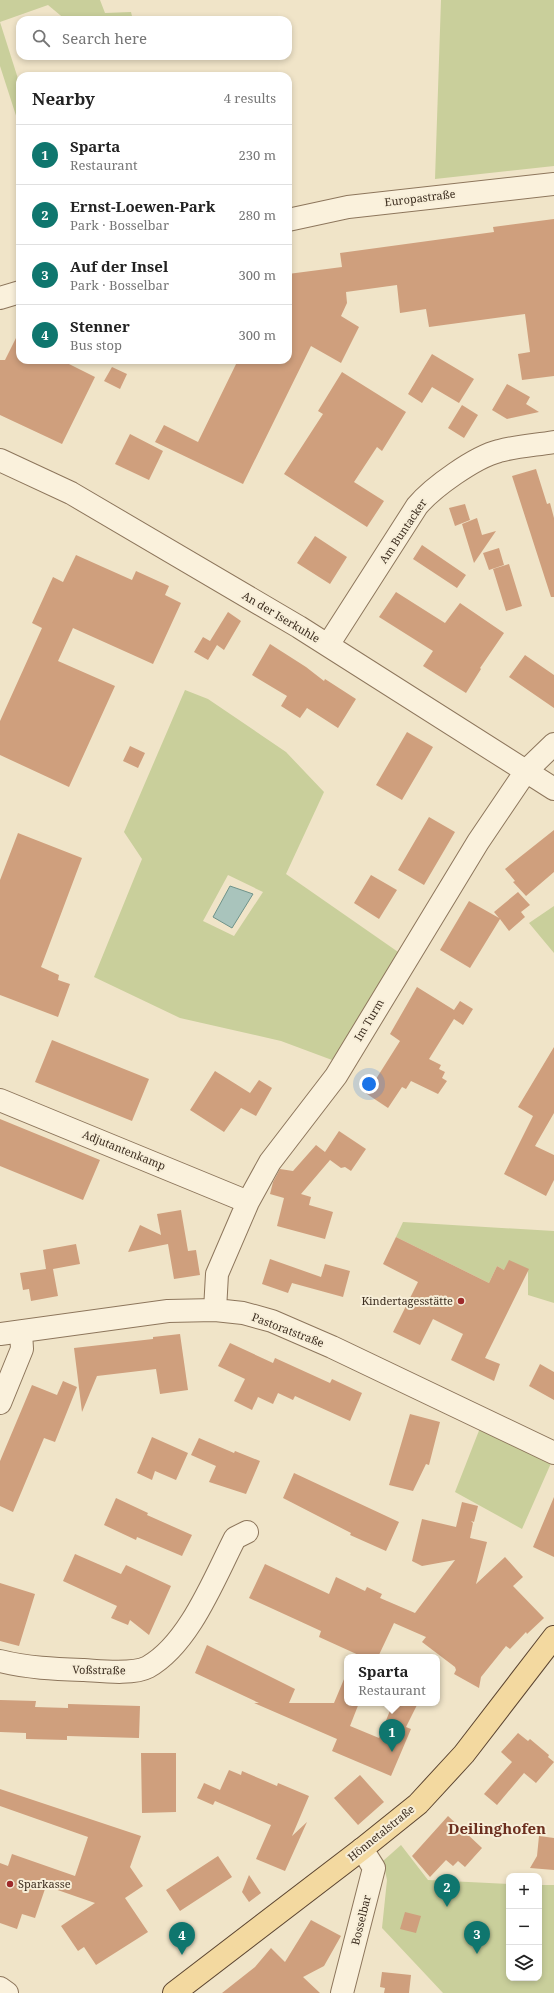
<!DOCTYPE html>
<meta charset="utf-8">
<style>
body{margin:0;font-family:"Noto Serif",serif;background:#f6f6f6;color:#222}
.controls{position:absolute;right:12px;bottom:12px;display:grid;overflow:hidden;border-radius:8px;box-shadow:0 2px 6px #0003}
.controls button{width:36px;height:36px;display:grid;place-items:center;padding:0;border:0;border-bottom:1px solid #e0e0e0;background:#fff;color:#222;font:20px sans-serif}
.you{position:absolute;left:369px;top:1084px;width:14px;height:14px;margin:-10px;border:3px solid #fff;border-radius:50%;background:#1a73e8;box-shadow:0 0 0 6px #1a73e833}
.badge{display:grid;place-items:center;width:26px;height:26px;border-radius:50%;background:#0f766e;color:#fff;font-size:13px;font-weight:700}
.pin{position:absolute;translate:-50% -33px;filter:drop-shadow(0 1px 2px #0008)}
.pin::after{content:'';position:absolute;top:21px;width:14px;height:12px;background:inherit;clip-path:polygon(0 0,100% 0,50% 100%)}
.popup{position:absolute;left:344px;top:1654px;width:96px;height:52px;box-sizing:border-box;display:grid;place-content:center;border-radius:8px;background:#fff;filter:drop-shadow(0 1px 3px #0005);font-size:13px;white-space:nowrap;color:#767676}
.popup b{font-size:15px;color:#222}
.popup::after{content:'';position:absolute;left:50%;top:100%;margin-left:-8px;border:8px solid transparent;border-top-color:#fff}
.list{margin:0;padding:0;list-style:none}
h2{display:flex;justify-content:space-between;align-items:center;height:52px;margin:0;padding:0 16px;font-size:17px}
h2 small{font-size:13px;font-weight:400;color:#767676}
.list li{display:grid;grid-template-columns:26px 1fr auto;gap:12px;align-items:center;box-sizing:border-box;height:60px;padding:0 16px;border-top:1px solid #e0e0e0}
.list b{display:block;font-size:15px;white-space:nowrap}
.list p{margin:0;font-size:13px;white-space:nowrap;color:#767676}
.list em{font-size:13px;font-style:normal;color:#767676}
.icon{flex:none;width:22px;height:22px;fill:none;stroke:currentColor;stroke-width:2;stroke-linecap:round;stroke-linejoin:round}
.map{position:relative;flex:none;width:554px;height:1993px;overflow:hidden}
.search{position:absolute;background:#fff;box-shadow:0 2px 6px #0003;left:16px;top:16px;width:276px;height:44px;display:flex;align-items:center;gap:10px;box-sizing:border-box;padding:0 14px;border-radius:12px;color:#767676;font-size:15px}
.panel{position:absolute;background:#fff;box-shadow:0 2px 6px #0003;left:16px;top:72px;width:276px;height:292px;border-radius:12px}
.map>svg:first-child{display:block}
.green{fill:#c9cf9b;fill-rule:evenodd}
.water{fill:#a9c4bc;stroke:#6f938a}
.building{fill:#cf9f7d}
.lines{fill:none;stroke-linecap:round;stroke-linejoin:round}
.minor-casing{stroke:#8d765c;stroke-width:24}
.major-casing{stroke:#5b4430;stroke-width:24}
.minor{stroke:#faf1dc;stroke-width:22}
.major{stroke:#f3d9a0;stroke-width:22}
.poi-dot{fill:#9e2a2b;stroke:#f7eed8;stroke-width:1.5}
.labels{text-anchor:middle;stroke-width:4;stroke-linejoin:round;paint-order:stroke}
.street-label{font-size:11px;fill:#3d2e20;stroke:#f7eed8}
.poi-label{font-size:11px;fill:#3d2e20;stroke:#f7eed8;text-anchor:end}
.district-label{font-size:15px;font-weight:bold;fill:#6b2e1e;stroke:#f7eed8}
</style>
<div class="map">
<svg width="554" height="1993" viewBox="0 0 554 1993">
<rect width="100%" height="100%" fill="#f0e4c8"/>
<path class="green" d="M0 0H100L105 13 131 12 133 20H66L48 5 0 22 20 85V128L0 66Z
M441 0H554V166L435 179Z
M185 690 208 699 286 752 324 792 286 874 401 954 332 1060 281 1041 180 1018 94 977 142 859 124 832ZM228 875 263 892 234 936 203 921Z
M554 906V953L529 923Z
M403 1222 554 1231V1303L528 1295V1269L504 1270 497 1266 489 1283 396 1237Z
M480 1428 552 1461 522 1529 455 1492Z
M401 1845 428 1880 509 1884V1978H539V1885H554V1993H443L382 1928 387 1880 383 1861Z"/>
<path class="water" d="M230 886 253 894 232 928 213 917Z"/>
<path class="building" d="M554 219V376L522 380 518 354 530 352 525 314 429 327 426 309 400 313 397 285 346 292 347 303 341 316 359 327 341 363 311 346 243 484 155 442 164 425 198 442 238 360H288V274L342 267 340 253 494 232 493 227Z
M20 330V360H61L95 377 62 444 0 415V360H5Z
M432 354 474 379 459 403 432 387 422 403 408 394Z
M112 367 127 374 120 389 104 381Z
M342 372 406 412 382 451 377 447 354 482 384 501 367 527 284 474 323 414 318 411Z
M507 384 530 397 526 404 539 412 507 419 492 410Z
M462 405 478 415 464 438 448 428Z
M130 434 163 451 149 480 115 464Z
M536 469 547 504 550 503 554 518V597H551L512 476Z
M465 504 470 520 455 526 449 508Z
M477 518 482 535 496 531 474 563 462 524Z
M315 536 347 557 330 584 297 563Z
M422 545 466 575 457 588 413 559Z
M499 548 504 565 489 570 483 553Z
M76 555 132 580 136 571 169 586 165 595 181 603 153 664 73 628 58 661 115 686 69 787 0 755V721L42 628 32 623 53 577 63 582Z
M509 564 522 606 506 611 493 569Z
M396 592 445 623 460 603 504 633 480 668 481 669 466 693 423 666 433 651 379 617Z
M228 612 241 621 224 650 217 645 208 660 194 652 203 637 210 641Z
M270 644 306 667 324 681 325 679 356 699 338 728 307 708 300 718 281 706 287 696 252 675Z
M525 655 554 675V708L509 677Z
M407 732 433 747 402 800 376 785Z
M130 746 145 753 138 768 123 761Z
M429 817 455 832 424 885 398 870Z
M554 830V872L526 896 513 882 515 881 505 869Z
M18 833 82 858 41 967 59 975 58 980 70 984 58 1017 0 995V880Z
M371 875 397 890 379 919 354 903Z
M518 892 530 905 521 912 525 917 509 931 500 919 470 968 440 950 469 901 499 918 494 912Z
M417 987 454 1010 460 1001 473 1009 463 1025 454 1019 429 1059 441 1065 439 1069 445 1072 442 1078 447 1081 438 1094 411 1081 406 1089 402 1087 388 1108 364 1092 373 1077 376 1079 400 1041 390 1034Z
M52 1040 149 1079 132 1121 35 1082Z
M554 1047V1113L535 1146 554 1155V1180L546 1196 504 1174 533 1116 518 1107Z
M215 1071 250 1093 259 1080 272 1088 256 1116 241 1108 224 1132 190 1110Z
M0 1119 100 1160 83 1200 0 1166Z
M339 1131 366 1149 351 1171 345 1167 341 1168 330 1160 301 1194 311 1197 309 1205 333 1212 325 1239 277 1226 284 1198 270 1194 273 1182 280 1169 293 1171 316 1145 325 1152Z
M181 1210 188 1251 196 1250 200 1275 174 1279 168 1244 128 1252 140 1225 161 1235 157 1214Z
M396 1237 489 1283 497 1266 504 1270 509 1260 529 1269 485 1358 500 1364 494 1381 451 1360 463 1334 433 1319 420 1345 393 1332 418 1282 383 1264Z
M76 1244 80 1264 53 1269 58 1296 31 1301 29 1289 23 1290 20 1273 46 1269 43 1250Z
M270 1259 321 1277 325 1264 350 1271 343 1297 292 1283 288 1293 262 1284Z
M180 1334 188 1390 160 1394 156 1369 97 1376 82 1412 74 1348 153 1339V1337Z
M230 1343 273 1363 275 1358 330 1383 332 1379 362 1393 350 1421 295 1396 293 1400 278 1393 273 1404 258 1397 252 1410 234 1401 245 1379 218 1366Z
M540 1364 554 1372V1400L529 1386Z
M63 1381 77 1387 55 1442 44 1438 13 1512 0 1506V1461L32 1385 57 1395Z
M410 1414 440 1422 429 1465 426 1464 413 1491 389 1485Z
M152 1437 188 1453 176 1480 155 1471 152 1480 137 1473Z
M199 1438 234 1453 235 1451 260 1461 246 1494 209 1482 216 1466 191 1455Z
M294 1473 399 1522 386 1551 350 1535 351 1533 283 1498Z
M554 1497V1557L533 1547Z
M116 1498 148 1513 147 1515 192 1535 182 1556 137 1537 136 1540 104 1525Z
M462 1502 478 1506 474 1522 471 1521 473 1523 470 1538 487 1542 476 1584 505 1557 523 1577 513 1586 544 1618 527 1634 526 1632 510 1649 506 1646 481 1677 479 1688 454 1674 456 1670 455 1667 422 1642 426 1637 394 1623 378 1657H363L319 1637 321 1631 249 1598 265 1564 329 1594 336 1577 365 1591 367 1587 382 1594 380 1598 415 1613 455 1560 422 1566 412 1561 422 1519 456 1527Z
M75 1554 121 1574 126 1565 171 1586 149 1635 130 1620 128 1625 111 1618 117 1606 63 1581Z
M0 1583 35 1594 19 1646 0 1641Z
M207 1645 295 1689 289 1703H334L347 1672V1703H359L350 1726 379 1738 393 1703H418L406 1727 411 1729 391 1776 332 1751 337 1739 254 1703H259L195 1673Z
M0 1700 36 1701 35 1707 68 1708V1704L140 1706 139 1738 67 1736V1740L26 1739V1733L0 1732Z
M518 1733 528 1741 530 1739 549 1755 548 1757 554 1762 536 1783 524 1773 497 1805 484 1794 512 1762 501 1752Z
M141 1753H176V1812L142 1813Z
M229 1770 241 1775 242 1771 277 1786 278 1783 309 1796 292 1836 307 1822 285 1871 256 1859 271 1825 215 1801 213 1805 197 1798 204 1783 220 1790Z
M360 1775 384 1802 358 1825 334 1798Z
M0 1789 141 1836 130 1867 143 1886 125 1898 148 1932 96 1965 84 1947 78 1951 61 1926 95 1903 46 1886 35 1918 22 1914 17 1929 0 1923V1863L8 1866 12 1854 75 1876 88 1837 0 1806Z
M448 1816 482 1848 465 1867 458 1861 453 1866 446 1860 430 1877 412 1856Z
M539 1836 554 1838V1870L530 1868 537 1856Z
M218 1856 232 1877 180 1911 166 1890Z
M249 1875 261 1893 249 1902 242 1892Z
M405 1912 421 1916 416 1933 400 1929Z
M311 1920 341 1936 324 1966 303 1977 320 1993H222L255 1967 271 1948 285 1962Z
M382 1972 411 1975 409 1993H384L385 1988 380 1987Z"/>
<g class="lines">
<defs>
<path id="minor" d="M288 220 348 207 554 184
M0 298 20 292
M0 460 71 493 299 627 554 789
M328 645 417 506C433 487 475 457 499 451 517 446 536 445 554 442
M0 1100 248 1202
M215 1310 217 1274 248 1202 270 1162 336 1076 478 842 526 771 554 744
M0 1334 168 1311 215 1310 243 1313 272 1321 332 1347 554 1453
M0 1403 22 1349 21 1332
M0 1661C27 1668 57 1669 84 1670 101 1671 133 1675 148 1667 189 1644 214 1579 235 1538L247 1532
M0 1988 7 1993
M342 1993 374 1868 362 1849"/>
<path id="major" d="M174 1993 362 1849 418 1804 464 1754 554 1637"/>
</defs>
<use href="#minor" class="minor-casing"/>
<use href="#major" class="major-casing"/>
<use href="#minor" class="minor"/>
<use href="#major" class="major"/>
</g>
<g class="poi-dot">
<circle cx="461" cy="1301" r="4"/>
<circle cx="10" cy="1884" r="4"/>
</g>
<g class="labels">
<g class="street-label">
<text transform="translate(420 198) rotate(-7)" y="4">Europastraße</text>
<text transform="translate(403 531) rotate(-56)" y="4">Am Buntacker</text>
<text transform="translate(281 617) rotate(31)" y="4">An der Iserkuhle</text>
<text transform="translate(369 1020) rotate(-59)" y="4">Im Turm</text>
<text transform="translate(124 1150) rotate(22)" y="4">Adjutantenkamp</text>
<text transform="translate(288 1330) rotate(21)" y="4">Pastoratstraße</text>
<text transform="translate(99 1670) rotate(1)" y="4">Voßstraße</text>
<text transform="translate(381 1833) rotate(-39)" y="4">Hönnetalstraße</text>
<text transform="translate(361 1920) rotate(-76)" y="4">Bosselbar</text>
</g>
<g class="poi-label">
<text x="453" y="1305">Kindertagesstätte</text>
<text x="18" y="1888" text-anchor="start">Sparkasse</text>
</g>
<g class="district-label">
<text x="497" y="1834">Deilinghofen</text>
</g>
</g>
</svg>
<div class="controls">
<button>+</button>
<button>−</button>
<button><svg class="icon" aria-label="layers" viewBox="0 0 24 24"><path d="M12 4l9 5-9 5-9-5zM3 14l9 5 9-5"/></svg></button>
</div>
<div class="you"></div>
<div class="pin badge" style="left:392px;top:1752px">1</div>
<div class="popup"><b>Sparta</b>Restaurant</div>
<div class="pin badge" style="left:447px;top:1907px">2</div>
<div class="pin badge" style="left:477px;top:1954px">3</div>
<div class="pin badge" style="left:182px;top:1955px">4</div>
<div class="search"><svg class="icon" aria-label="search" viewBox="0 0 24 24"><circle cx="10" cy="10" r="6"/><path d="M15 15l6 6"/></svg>Search here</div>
<section class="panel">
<h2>Nearby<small>4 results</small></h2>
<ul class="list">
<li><span class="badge">1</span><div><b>Sparta</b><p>Restaurant</p></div><em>230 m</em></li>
<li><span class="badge">2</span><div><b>Ernst-Loewen-Park</b><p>Park · Bosselbar</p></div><em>280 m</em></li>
<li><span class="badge">3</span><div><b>Auf der Insel</b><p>Park · Bosselbar</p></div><em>300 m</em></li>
<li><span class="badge">4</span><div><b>Stenner</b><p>Bus stop</p></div><em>300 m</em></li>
</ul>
</section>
</div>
